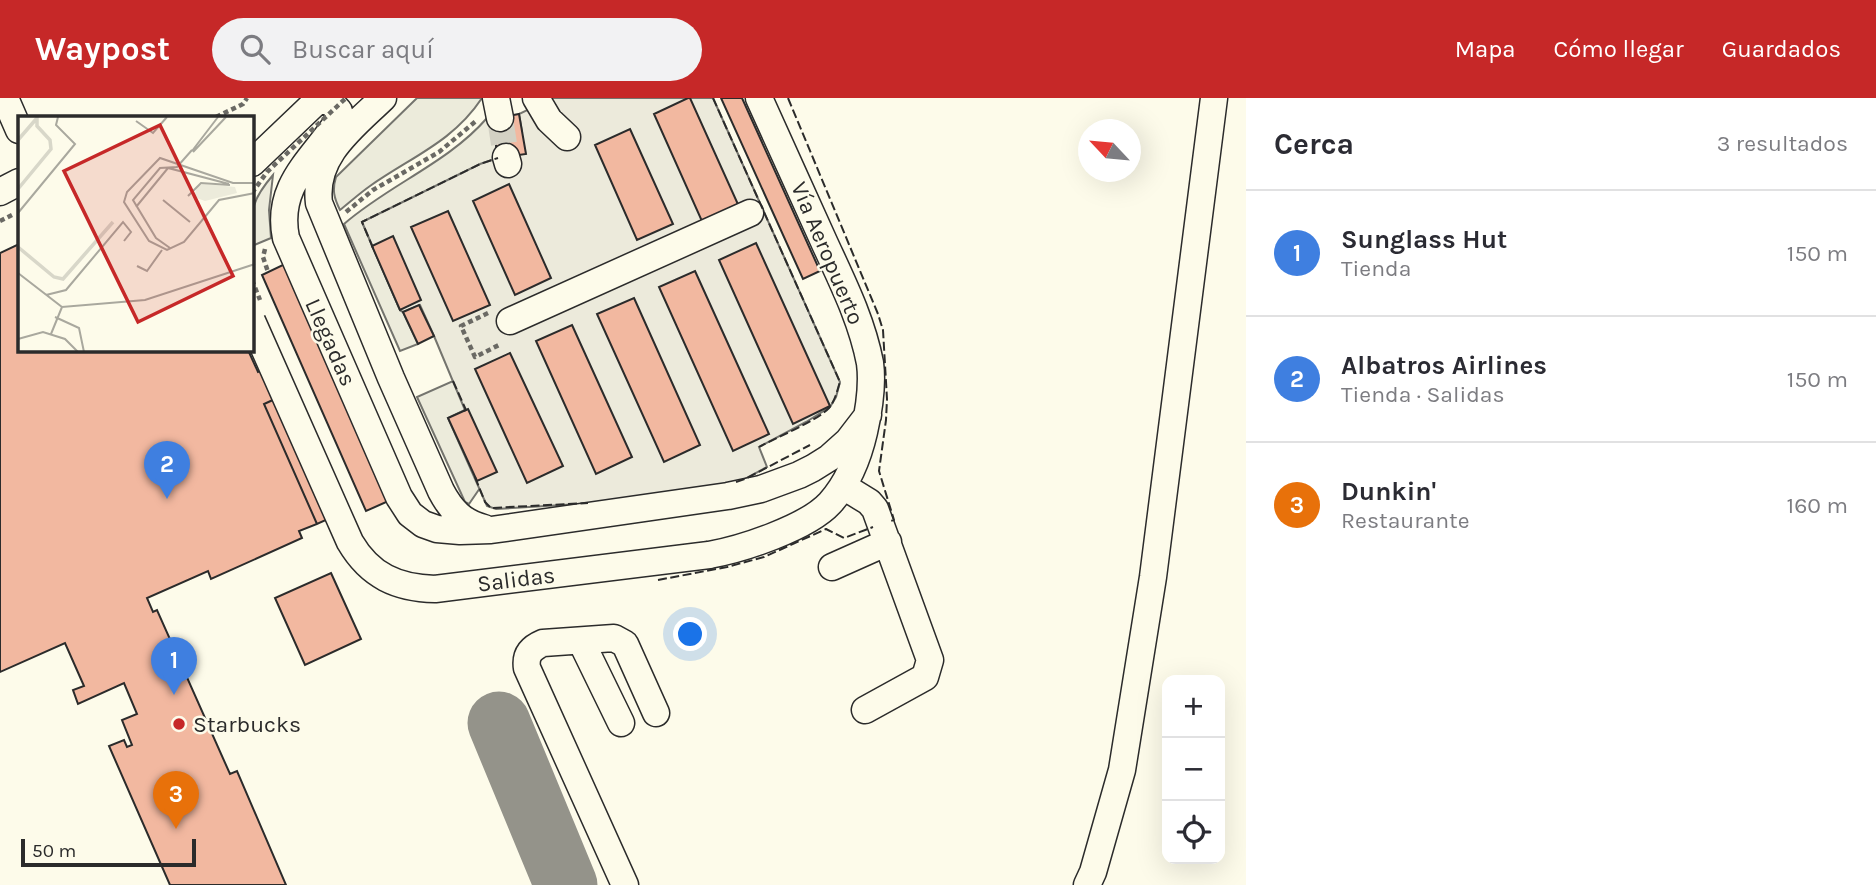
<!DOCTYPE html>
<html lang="es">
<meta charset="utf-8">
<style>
body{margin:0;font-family:Karla,sans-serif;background:#f2f2f3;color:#2b2b33}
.controls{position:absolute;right:21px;bottom:21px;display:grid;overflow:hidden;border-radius:14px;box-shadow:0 7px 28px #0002}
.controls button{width:63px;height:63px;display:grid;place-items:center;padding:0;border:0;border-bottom:2px solid #e1e1e2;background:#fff;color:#2b2b33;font:35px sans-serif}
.compass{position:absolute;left:1078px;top:21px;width:63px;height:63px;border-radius:50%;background:#fff;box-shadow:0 7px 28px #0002;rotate:296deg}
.scale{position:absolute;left:21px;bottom:18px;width:175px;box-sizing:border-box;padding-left:7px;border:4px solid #2b2b2b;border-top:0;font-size:19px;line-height:24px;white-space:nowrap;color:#2b2b2b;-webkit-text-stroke:5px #fdfbea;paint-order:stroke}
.you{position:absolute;left:691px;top:537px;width:24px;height:24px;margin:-18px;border:5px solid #fff;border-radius:50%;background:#1a73e8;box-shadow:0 0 0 10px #1a73e833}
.badge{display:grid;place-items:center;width:46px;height:46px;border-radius:50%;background:#c62828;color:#fff;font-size:23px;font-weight:700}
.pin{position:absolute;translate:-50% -58px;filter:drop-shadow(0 2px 4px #0008)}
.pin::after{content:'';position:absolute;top:37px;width:24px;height:21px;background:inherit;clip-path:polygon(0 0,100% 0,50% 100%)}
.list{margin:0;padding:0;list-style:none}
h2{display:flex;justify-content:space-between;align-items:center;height:91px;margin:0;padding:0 28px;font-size:30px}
h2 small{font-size:23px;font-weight:400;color:#7c7c81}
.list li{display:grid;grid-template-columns:46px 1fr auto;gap:21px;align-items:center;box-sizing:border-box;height:126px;padding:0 28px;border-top:2px solid #e1e1e2}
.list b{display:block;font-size:26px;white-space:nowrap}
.list p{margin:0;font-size:23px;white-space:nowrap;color:#7c7c81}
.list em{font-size:23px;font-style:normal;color:#7c7c81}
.icon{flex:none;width:38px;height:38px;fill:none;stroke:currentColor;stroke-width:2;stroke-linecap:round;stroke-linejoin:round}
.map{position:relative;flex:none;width:1246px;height:787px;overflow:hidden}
header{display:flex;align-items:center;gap:42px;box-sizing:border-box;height:98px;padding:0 35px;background:#c62828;color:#fff}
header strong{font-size:33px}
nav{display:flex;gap:38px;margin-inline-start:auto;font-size:24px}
.search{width:490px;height:63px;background:#f2f2f3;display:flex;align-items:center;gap:18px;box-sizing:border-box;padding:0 24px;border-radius:38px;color:#7c7c81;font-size:26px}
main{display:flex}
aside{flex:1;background:#fff}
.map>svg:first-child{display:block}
.green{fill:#ecebdb;stroke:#74746e;stroke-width:2}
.parking{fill:#eceadb;stroke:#74746e;stroke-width:2}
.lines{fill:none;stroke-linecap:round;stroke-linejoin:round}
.taxiway{stroke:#94938a;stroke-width:63}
.building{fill:#f2b8a0;stroke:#2b2b2b;stroke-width:2}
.minor-tunnel{stroke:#d3d1c4;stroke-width:26;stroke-dasharray:26 13;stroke-linecap:butt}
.minor-casing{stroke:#2b2b2b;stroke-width:29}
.path{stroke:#6a6964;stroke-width:4.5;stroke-dasharray:5 3.5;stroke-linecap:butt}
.minor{stroke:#fdfbea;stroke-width:26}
.minor-bridge-casing{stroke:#2b2b2b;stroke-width:29;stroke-linecap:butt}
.path-bridge{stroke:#6a6964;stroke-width:4.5;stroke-dasharray:5 3.5;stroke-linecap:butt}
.minor-bridge{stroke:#fdfbea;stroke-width:26}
.fence{stroke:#2b2b2b;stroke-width:2;stroke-dasharray:9 3.5;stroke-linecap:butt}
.poi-dot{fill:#c62828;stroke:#fdfbea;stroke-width:2.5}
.labels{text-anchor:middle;stroke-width:5;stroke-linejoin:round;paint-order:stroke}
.street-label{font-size:23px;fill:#2b2b2b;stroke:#fdfbea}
.poi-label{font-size:23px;fill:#2b2b2b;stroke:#fdfbea;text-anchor:start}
.inset-river{fill:none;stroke:#d8d7c9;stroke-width:3.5}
.inset-road{fill:none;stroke:#a9a89e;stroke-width:2}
.view{fill:#c62828;fill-opacity:0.15;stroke:#c62828;stroke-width:3.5}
.inset-edge{fill:none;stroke:#2b2b2b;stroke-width:3.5}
</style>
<header>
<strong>Waypost</strong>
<div class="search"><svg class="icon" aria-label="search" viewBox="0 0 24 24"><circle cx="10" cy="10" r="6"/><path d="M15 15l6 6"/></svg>Buscar aquí</div>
<nav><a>Mapa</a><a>Cómo llegar</a><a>Guardados</a></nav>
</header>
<main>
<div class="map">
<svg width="1246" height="787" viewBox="0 0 1246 787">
<rect width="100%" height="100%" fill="#fdfbea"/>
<path class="green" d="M417 0H482C453 44 411 59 370 88 360 95 350 104 340 112 334 100 332 92 336 79Z
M487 20 492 21 498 60 362 124 400 212 403 214 418 246 400 253 344 126C390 86 448 65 487 20Z
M273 77 269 112 271 140 252 148C252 113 249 105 273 77Z
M453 283 466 312 449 320 480 390 469 406 465 404 417 299Z"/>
<path class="parking" d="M552 0H713L840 284 836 299 830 309 806 324 759 349 767 369 745 381 721 388 613 404 496 411 487 408 448 320 465 312 434 238 420 207 403 214 400 212 362 124 480 66 498 60 495 39 522 34 519 16Z"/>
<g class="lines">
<path class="taxiway" d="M499 625 566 787"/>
</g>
<path class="building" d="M688 0H690L741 113 705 130 654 16Z
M721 0H742L820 173 803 181Z
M519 16 526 56 498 60 492 21Z
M630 31 673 126 637 142 595 47Z
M509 86 551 180 515 197 473 103Z
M448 113 490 207 453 223 411 129Z
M393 138 421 202 400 212 372 148Z
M756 145 830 308 793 326 719 162Z
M19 146V252H248L258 274 267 270 280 299 264 306 317 426 299 433 302 440 211 481 208 473 147 500 153 514 157 512 230 676 237 673 286 787H170L109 648 124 642 127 649 132 647 122 622 137 616 124 585 78 606 73 592 84 588 65 545 0 574V155Z
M289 164 393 401 366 413 262 177Z
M695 173 769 336 733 353 659 189Z
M634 200 700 347 664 364 597 216Z
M419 207 434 238 418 246 403 214Z
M572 227 632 359 596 376 536 243Z
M510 255 563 368 527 385 475 271Z
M283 297 337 417 317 426 264 306Z
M468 311 497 374 477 383 448 320Z
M331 475 361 541 305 567 275 500Z"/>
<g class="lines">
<path class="minor-tunnel" d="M500 20 506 59"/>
<defs>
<path id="minor" d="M5 0 19 32
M327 0 339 13 340 20C314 61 275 86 286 140L399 399 410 416 423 426 437 431 460 433 491 432 728 398 761 391 799 377 813 370 829 360 848 343 868 317
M383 0C353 29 313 58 319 105L391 280 441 393C451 412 463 425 484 430
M496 0 500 20
M536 0 549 22 567 39
M506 59 508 66
M252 65 320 0
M0 94 19 84
M510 223 750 115
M843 388 869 404 875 411 930 562 925 579 865 612
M709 457C742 451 807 430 830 405 848 385 858 360 864 334 869 312 873 288 870 265 862 223 843 185 825 146 803 97 781 49 759 0
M832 469 888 444
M581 543 621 625
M625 787 527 570C525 557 531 550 543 545L614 540 625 546 656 615
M1087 787 1093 774 1122 672 1153 479 1214 0"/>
</defs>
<use href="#minor" class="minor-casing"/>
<path class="path" d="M216 19 243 6 247 0
M346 114 373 92 439 54 476 23
M0 123 12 117
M265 151 263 159 268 174
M488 215 461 228 475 259 501 246"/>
<use href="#minor" class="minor"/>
<defs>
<path id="minor-bridge" d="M252 223 350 444C370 478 397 490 435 491L709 457"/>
</defs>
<use href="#minor-bridge" class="minor-bridge-casing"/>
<path class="path-bridge" d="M252 95 267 74 346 0
M252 182 260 202"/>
<use href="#minor-bridge" class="minor-bridge"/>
<path class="fence" d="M713 0 840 284C837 293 835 303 829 310 817 323 775 340 759 349
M788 0 878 216 883 232 887 301 886 322 879 373 894 422 890 423
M373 150 362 124 480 66 498 60
M453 283 466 312 463 313
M475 379 485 404 491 410 588 405
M736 384 745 381 810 347
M658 482 727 469 764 459 826 431 844 440 873 429"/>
</g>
<circle class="poi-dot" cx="179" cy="626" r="7"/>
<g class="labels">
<g class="street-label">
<text transform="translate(828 155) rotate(67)" y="8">Vía Aeropuerto</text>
<text transform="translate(331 244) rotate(66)" y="8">Llegadas</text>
<text transform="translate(516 481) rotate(-7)" y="8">Salidas</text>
</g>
<g class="poi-label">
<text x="193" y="634">Starbucks</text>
</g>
</g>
<g transform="translate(18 18)">
<rect width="236" height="236" fill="#fdfbea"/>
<path d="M187 68 217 71 219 77 187 85 176 81 179 70Z" fill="#ecebdb"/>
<path class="inset-river" d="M0 24 19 2M0 73 33 33 32 24 19 10V1M0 131 36 161 45 163 95 106"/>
<path class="inset-road" d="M118 5 135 17 149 1M174 35 200 1M175 36 208 1M237 67H215L142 42 109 76 106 86 131 125 149 134 166 126 201 84 237 77M170 80 183 67 212 69M145 84 172 106M118 91 150 52 211 68M0 97 57 28 38 9 40 1M152 132 138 122 115 84 142 52 159 51 174 34M119 150 129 155 144 134M0 157 44 191 127 184 237 148M28 179 48 174 105 106 113 116 106 125M37 201 61 212 66 236M33 218 44 191M0 223 25 216 47 223 60 236"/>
<path class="view" d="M142 9 215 160 120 206 46 55Z"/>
<rect width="236" height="236" class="inset-edge"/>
</g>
</svg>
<div class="controls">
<button>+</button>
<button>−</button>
<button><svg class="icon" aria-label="locate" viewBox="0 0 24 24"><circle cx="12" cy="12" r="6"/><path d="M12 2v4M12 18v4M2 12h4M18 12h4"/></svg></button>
</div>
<svg class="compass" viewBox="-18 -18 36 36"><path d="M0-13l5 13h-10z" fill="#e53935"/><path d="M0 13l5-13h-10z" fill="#7c7c81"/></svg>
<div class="scale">50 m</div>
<div class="you"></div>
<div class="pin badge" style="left:174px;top:597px;background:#3f7fe0">1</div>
<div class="pin badge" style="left:167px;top:401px;background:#3f7fe0">2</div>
<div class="pin badge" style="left:176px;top:731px;background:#e8710a">3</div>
</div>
<aside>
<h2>Cerca<small>3 resultados</small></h2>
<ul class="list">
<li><span class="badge" style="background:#3f7fe0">1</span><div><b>Sunglass Hut</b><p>Tienda</p></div><em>150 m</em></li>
<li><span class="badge" style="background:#3f7fe0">2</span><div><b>Albatros Airlines</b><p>Tienda · Salidas</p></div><em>150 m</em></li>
<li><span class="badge" style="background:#e8710a">3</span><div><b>Dunkin'</b><p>Restaurante</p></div><em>160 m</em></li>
</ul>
</aside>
</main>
